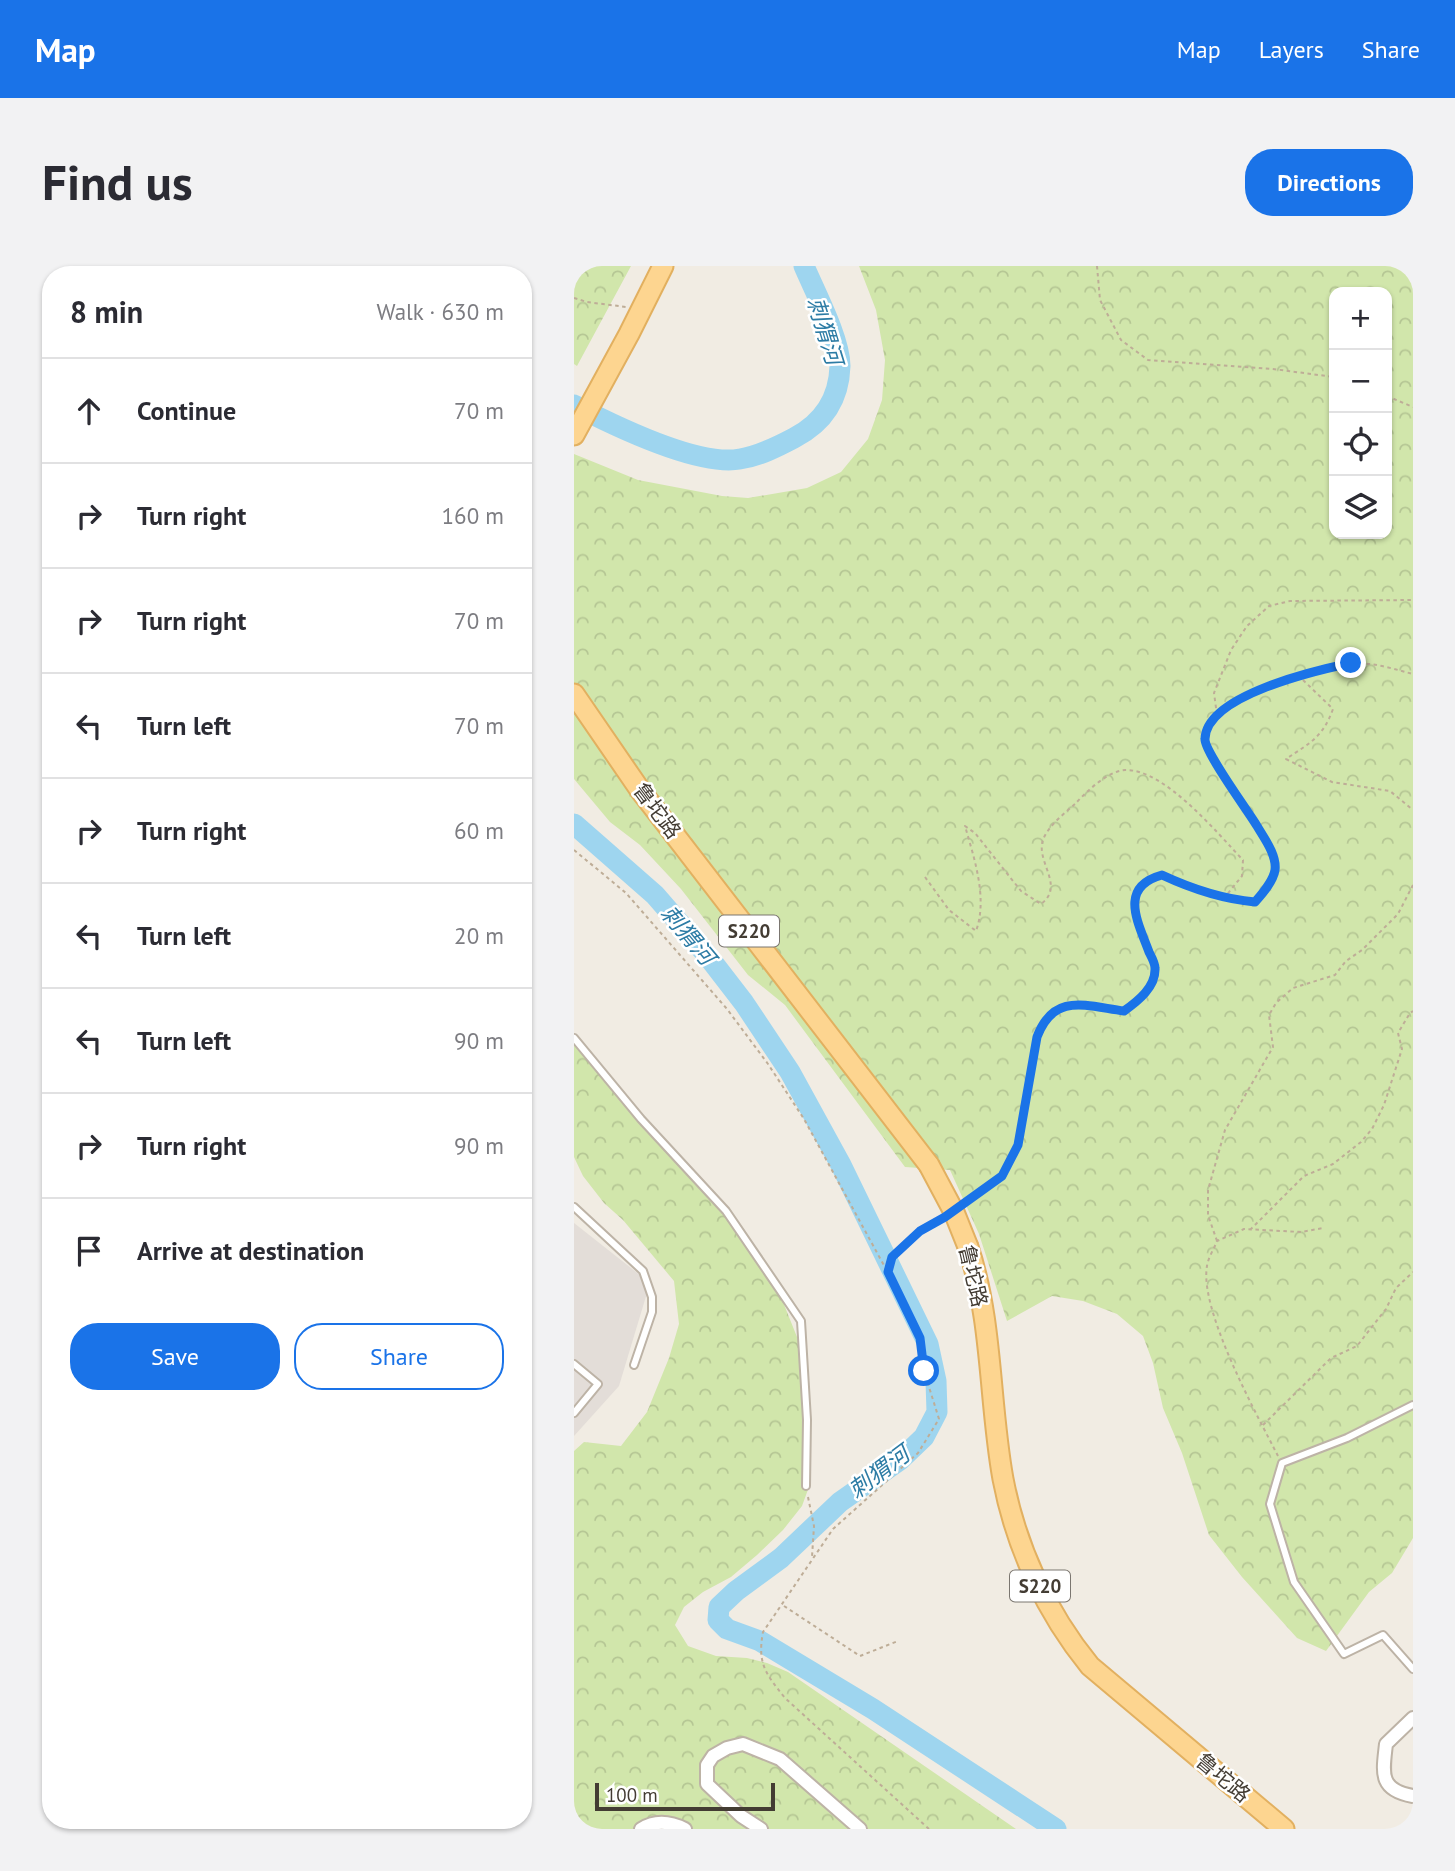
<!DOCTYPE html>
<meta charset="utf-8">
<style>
body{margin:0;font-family:"PT Sans","Noto Sans SC",sans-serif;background:#f2f2f3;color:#2b2b33}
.controls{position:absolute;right:21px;top:21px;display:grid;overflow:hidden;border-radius:14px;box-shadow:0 2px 5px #0004}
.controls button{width:63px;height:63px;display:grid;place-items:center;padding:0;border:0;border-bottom:2px solid #e1e1e2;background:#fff;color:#2b2b33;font:35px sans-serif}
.scale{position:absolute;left:21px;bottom:18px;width:180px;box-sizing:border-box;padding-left:7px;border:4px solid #433c33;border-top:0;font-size:19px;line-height:24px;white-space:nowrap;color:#433c33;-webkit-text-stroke:5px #fff;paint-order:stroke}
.stop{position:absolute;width:21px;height:21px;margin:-16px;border:5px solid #1a73e8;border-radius:50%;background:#fff}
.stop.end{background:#1a73e8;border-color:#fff;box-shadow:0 2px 7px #0008}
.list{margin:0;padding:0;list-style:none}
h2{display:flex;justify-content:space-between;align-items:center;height:91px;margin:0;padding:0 28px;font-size:30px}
h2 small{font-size:23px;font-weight:400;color:#7c7c81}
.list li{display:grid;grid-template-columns:46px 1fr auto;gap:21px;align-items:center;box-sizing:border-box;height:105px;padding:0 28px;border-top:2px solid #e1e1e2}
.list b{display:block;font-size:26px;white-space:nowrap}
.list em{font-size:23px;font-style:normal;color:#7c7c81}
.actions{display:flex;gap:14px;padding:21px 28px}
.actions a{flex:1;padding:16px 0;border:2px solid #1a73e8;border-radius:28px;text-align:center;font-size:24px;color:#1a73e8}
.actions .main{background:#1a73e8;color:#fff}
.icon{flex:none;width:38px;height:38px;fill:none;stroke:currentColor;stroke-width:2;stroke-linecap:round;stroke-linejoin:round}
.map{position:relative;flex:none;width:839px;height:1563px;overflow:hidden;border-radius:28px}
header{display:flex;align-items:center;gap:42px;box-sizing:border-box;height:98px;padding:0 35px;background:#1a73e8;color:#fff}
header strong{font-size:33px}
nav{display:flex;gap:38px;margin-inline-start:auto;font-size:24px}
.intro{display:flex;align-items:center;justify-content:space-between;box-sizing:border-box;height:168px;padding:0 42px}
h1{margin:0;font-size:49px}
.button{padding:18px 32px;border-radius:28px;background:#1a73e8;color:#fff;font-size:24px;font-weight:700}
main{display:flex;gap:42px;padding:0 42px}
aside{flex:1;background:#fff;border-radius:28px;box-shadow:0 2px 5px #0004}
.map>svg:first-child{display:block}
.industrial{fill:#e3ddd8}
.forest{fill:url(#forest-crowns);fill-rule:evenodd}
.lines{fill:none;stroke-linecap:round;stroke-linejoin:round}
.river{stroke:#9ed5ef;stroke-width:21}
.lane-casing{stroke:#bdb3a6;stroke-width:10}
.street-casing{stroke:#bdb3a6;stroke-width:16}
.primary-casing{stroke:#e2b060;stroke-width:23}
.path{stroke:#bead97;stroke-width:2;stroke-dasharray:3.5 3.5;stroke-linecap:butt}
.lane{stroke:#fff;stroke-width:6}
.street{stroke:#fff;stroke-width:12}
.primary{stroke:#fdd590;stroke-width:19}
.primary-bridge-casing{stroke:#e2b060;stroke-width:23;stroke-linecap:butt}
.primary-bridge{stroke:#fdd590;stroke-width:19}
.route{stroke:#1a73e8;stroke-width:9}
.labels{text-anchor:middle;stroke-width:5;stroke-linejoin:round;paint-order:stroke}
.shield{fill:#fff;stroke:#7b7670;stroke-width:2}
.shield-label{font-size:19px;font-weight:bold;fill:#433c33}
.street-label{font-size:21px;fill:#433c33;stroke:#fff}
.water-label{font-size:23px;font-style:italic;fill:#2d7ca5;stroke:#fff}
</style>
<header>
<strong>Map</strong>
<nav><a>Map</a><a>Layers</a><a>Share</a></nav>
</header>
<div class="intro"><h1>Find us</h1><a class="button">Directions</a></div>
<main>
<aside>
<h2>8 min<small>Walk · 630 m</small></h2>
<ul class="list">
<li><svg class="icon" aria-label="ahead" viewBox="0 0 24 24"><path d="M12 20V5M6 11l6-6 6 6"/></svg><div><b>Continue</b></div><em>70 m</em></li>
<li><svg class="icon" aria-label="right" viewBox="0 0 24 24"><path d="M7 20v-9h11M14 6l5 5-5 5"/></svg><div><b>Turn right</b></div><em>160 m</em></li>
<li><svg class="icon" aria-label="right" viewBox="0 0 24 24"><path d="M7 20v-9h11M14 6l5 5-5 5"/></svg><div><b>Turn right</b></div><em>70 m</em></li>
<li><svg class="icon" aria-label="left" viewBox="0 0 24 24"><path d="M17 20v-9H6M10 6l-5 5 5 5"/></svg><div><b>Turn left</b></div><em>70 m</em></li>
<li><svg class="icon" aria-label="right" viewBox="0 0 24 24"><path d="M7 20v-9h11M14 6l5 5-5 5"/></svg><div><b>Turn right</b></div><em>60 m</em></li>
<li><svg class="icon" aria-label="left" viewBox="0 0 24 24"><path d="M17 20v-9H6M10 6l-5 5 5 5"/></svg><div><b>Turn left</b></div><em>20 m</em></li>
<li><svg class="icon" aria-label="left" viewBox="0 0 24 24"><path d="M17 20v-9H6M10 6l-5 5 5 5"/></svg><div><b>Turn left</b></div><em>90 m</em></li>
<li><svg class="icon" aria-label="right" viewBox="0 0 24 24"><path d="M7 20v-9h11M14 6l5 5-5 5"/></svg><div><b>Turn right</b></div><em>90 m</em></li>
<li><svg class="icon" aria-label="arrive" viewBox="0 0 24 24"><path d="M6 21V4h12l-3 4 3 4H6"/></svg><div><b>Arrive at destination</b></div></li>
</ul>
<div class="actions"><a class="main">Save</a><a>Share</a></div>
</aside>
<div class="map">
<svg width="839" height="1563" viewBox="0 0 839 1563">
<defs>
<pattern id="forest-crowns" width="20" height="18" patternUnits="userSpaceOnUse" patternTransform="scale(1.75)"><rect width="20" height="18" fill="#d1e6ab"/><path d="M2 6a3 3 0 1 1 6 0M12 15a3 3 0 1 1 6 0" fill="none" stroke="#b5c694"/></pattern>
</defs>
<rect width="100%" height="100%" fill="#f1ece3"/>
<path class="industrial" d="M0 957 76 1017 45 1120 0 1170Z"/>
<path class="forest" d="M0 0H57L3 100 0 98Z
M285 0H839V1272L818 1307 795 1326 752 1385 723 1372 668 1311 635 1269 608 1187 589 1142 579 1097 569 1070 543 1048 509 1035 478 1030 433 1055 405 968 376 904 331 901 211 739 174 709 107 623 66 579 36 556 0 513V188L64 214 148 230 174 232 233 222 267 206 294 173 308 134 311 94 302 44ZM760 26H813V268H760Z
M0 779 107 902 146 939 174 971 209 1036 225 1076 237 1169 236 1218 228 1240 209 1264 183 1289 157 1311 129 1326 110 1341 101 1359 114 1380 142 1390 173 1392 193 1397 214 1406 442 1563H0V1185L10 1176 47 1180 73 1146 95 1092 105 1058 100 1015 49 954 30 937 9 910 0 891Z"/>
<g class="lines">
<path class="river" d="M0 139C37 158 124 201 166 193 185 190 203 181 220 172 249 157 265 133 266 100 266 73 241 26 230 0
M0 558 81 629 133 689 170 737 216 806 267 899 354 1078 362 1115 363 1146 350 1171 326 1194 266 1236 207 1292 162 1325 145 1341 144 1354 153 1363 186 1375 299 1443 482 1563"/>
<defs>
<path id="lane" d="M0 772 67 853 152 945 227 1055 233 1154 232 1220
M0 941 69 1005 78 1031V1046L60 1099
M0 1098 24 1118 0 1147
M839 1139 773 1172 708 1197 696 1238 720 1316 770 1388 809 1369 839 1403"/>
<path id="street" d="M839 1452 812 1478C809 1506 804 1524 839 1530
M67 1563C81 1554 97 1556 111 1563
M187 1563 167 1550 133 1518V1499L139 1490 153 1482 169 1478 206 1493 286 1563"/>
<path id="primary" d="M0 169 55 68 89 0
M0 428 66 524 355 899
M394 981C419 1056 415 1136 429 1213 442 1281 472 1346 516 1400L710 1563"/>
</defs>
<use href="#lane" class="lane-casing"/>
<use href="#street" class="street-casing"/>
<use href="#primary" class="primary-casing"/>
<path class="path" d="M523 0 526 34 547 74 574 94 699 103 760 111
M0 32 13 36 52 41
M813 130 839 141
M729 414 759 443C749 471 736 477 712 493L758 516 816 525 839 544
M643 449 640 427 657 384 673 360 695 340 716 335 839 334
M0 584 52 627 153 743 194 798 230 853 313 1005
M351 611 375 644 402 665C414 632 400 592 391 560L401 567 447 625 467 638C490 621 465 599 468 578 470 563 491 547 502 537 513 525 534 505 551 504 591 503 643 567 669 594L668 610 651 631
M392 936 427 910 444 879 463 771C480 726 512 740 550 745 564 735 582 722 581 702 581 697 577 690 575 686 564 656 544 622 588 609 618 623 648 633 681 636 688 628 700 615 701 604 704 580 652 511 637 490 635 486 631 479 631 475 626 433 744 402 775 398 797 395 819 403 839 408
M676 964 730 910 759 898 787 876 798 863 810 839 828 783 824 767 836 747 839 745
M643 975 634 949V924L651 864 699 781 695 749 702 737 719 722 761 709 772 695 788 684 824 648 839 619
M689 1159 757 1092 783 1080 812 1043 822 1022 839 1006
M704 1190C683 1149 625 1044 633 1000 634 992 640 983 643 975L670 963 727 966 749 962
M234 1231 240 1260 238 1291
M210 1340 286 1390 324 1375
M355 1563 211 1432C192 1408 183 1398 189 1366L259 1263 344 1187 365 1153 350 1105 346 1072 314 1006C321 981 346 966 367 954"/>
<use href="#lane" class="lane"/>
<use href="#street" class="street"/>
<use href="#primary" class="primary"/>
<defs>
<path id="primary-bridge" d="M355 899 380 946 394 981"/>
</defs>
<use href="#primary-bridge" class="primary-bridge-casing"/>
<use href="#primary-bridge" class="primary-bridge"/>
</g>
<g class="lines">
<path class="route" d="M350 1105 346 1072 314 1006 318 991 346 965 371 951 428 910 444 879 463 771C480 726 512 740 550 745 564 735 582 721 581 702 581 697 577 690 575 686 564 656 544 621 588 609 618 623 648 633 681 636 688 628 699 616 701 604 703 589 690 572 683 560 674 545 630 485 631 473 632 429 744 404 777 397"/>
</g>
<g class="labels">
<g class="shield">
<rect x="145" y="649.5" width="60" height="31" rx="5"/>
<rect x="436" y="1304.5" width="60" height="31" rx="5"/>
</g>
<g class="shield-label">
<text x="175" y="672">S220</text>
<text x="466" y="1327">S220</text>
</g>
<g class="street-label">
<text transform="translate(83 545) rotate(53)" y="7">鲁坨路</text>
<text transform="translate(399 1010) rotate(77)" y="7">鲁坨路</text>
<text transform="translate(649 1512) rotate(40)" y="7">鲁坨路</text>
</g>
<g class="water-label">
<text transform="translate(251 65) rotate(73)" y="8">刺猬河</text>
<text transform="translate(114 669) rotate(50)" y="8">刺猬河</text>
<text transform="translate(305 1206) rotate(-37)" y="8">刺猬河</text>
</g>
</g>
</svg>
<div class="controls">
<button>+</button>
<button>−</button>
<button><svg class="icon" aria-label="locate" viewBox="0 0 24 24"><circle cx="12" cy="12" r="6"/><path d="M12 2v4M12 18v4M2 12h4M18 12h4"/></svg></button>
<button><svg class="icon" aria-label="layers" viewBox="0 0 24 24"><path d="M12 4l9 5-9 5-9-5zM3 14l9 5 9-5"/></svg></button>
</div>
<div class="scale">100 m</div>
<div class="stop" style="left:350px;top:1105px"></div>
<div class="stop end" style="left:777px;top:397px"></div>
</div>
</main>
